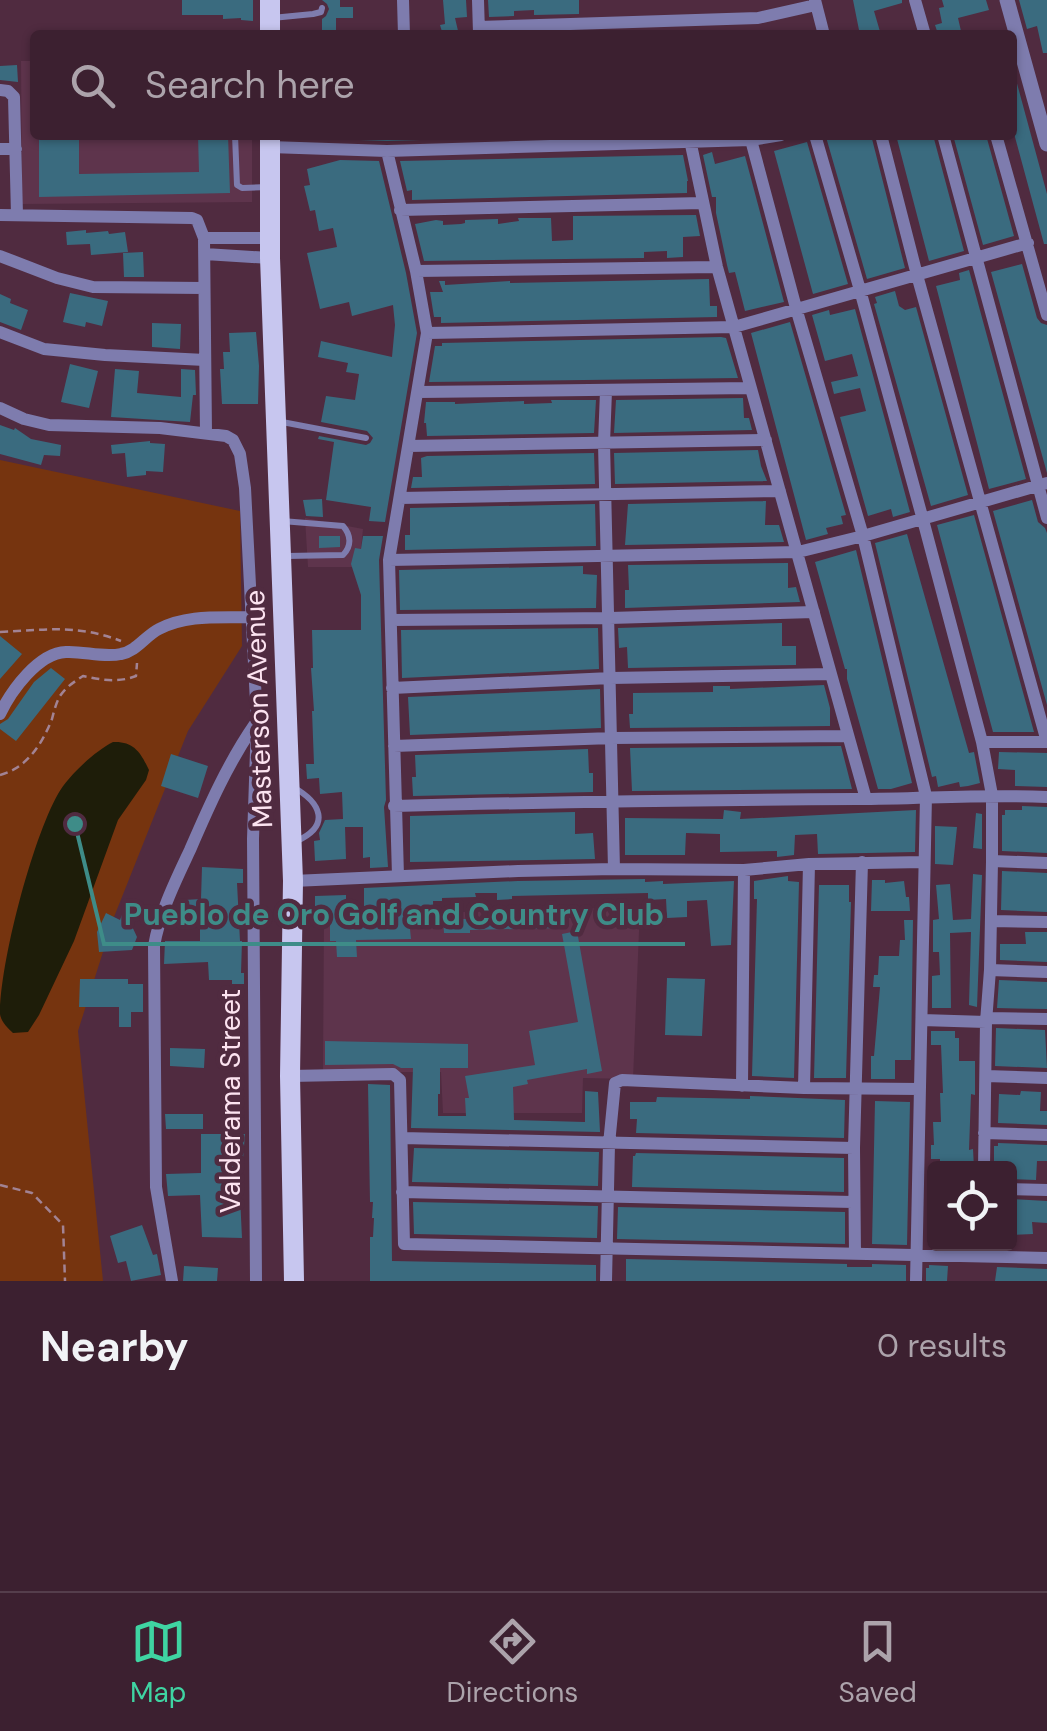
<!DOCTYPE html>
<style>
body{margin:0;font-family:"DM Sans",sans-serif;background:#432838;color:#f1f3f6}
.controls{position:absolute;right:30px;bottom:30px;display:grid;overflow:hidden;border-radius:10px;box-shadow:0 2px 8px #0004}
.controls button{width:90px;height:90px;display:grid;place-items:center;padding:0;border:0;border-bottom:2px solid #553e4c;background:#3c2030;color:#f1f3f6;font:50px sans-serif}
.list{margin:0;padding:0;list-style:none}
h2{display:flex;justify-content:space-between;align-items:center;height:130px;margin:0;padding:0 40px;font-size:42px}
h2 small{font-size:32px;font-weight:400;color:#aca3ab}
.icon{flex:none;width:55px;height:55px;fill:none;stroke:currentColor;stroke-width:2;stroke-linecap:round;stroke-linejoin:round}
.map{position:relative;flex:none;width:1047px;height:1281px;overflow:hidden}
.search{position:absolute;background:#3c2030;box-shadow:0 2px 8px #0004;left:30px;right:30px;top:30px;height:110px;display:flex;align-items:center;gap:25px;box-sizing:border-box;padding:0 35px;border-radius:10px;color:#aca3ab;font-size:38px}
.sheet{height:310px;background:#3c2030}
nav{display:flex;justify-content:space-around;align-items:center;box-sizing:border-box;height:140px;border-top:2px solid #553e4c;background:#3c2030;font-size:28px;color:#aca3ab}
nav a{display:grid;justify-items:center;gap:5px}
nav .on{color:#3fd4a2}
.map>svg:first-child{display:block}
.built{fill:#5e344c}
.green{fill:#76340f}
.water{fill:#1e1d09}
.building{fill:#3a6b7f}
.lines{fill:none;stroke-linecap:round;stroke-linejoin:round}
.path{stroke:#a28394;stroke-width:2.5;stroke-dasharray:8 5;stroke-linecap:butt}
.service{stroke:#7e7cae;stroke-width:6}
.minor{stroke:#7e7cae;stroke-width:12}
.tertiary{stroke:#7e7cae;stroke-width:15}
.primary{stroke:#c7c6ef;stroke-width:20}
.labels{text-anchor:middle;stroke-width:9;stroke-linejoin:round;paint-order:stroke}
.street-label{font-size:28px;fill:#fce3f0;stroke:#502b40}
.leader{fill:none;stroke:#3e8c88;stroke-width:4}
.callout-dot{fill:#3e8c88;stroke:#502b40;stroke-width:4}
.callout-label{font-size:30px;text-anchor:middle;font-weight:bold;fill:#3e8c88;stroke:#502b40;stroke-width:9;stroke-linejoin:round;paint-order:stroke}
</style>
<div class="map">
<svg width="1047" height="1281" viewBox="0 0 1047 1281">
<rect width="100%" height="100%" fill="#502b40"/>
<path class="built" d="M21 61H35V135H252V202L22 204Z
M305 518 363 529 359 567H308Z
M640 907 633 1079 583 1078 582 1113H443L441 1072H323L324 916Z"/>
<path class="green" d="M0 460 240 511 242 646 188 731 114 917 78 1031 103 1281H0Z"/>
<path class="water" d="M113 742C134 741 141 753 149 770L146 780 118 820 74 941 39 1015 28 1032 13 1033C8 1028 1 1022 0 1014 0 963 32 840 58 794 68 776 95 751 113 742Z"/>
<path class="building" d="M182 0H253V21L241 20V18L223 19V15H182Z
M322 0H340V7H353V18H336V35H322V19L326 16 329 9 327 4Z
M443 0H466L467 17 455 18 459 35H443L440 25 445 24Z
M488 0H579V14L534 15V10L514 11V16L489 17Z
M853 0H902V3L874 11 881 35H860Z
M942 0H986L989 10 958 18 961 31 951 34 950 31 938 34 935 25 942 23 939 8 944 7Z
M1019 0H1047V53H1043L1037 26 1027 29Z
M17 65 18 82 0 80V66Z
M1015 76 1047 194V244H1044L1012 126V77Z
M39 135H79V174L199 172 198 135H228L230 193 39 197Z
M360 135H487V138L387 141 360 140Z
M832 135H871L905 268 867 279 826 137Z
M896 135H933L964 251 929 261Z
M953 135H986L1014 236 983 245Z
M807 142 848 284 813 294 774 151Z
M712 152 715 164 745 156 784 302 745 311 735 272 729 273 727 265 716 213V197H712L703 155Z
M683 155 688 181H687V193L412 200V190L407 191 400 161Z
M340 160 379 161 406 273 417 333 385 522 369 521 371 507 326 500 334 442 318 439 319 436 366 445 370 443 373 438 367 431 321 422 326 396 355 400 359 374 346 372 348 363 318 357 321 341 392 357 395 325 393 305 352 316 349 302 320 309 307 253 337 247 333 228 319 231 315 210 310 211 304 186 310 185 307 169Z
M696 215 700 236 683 237V257L667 258V251L644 252V258L424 261 415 224 436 220 443 221V225L461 224 465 223V220L498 219V224L519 221 518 218H551L552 241 573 240V216Z
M86 230V233L108 231 109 234 125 232 128 252 91 255 90 244 67 245 66 232Z
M143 252 144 277H124L123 253Z
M1022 264 1037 318 1041 323 1047 325V473L991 272Z
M969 270 1026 479 989 489 936 286 960 280 959 273Z
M709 279 710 306H717V317L441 323V317H434L430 292H443L439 281H445V285L510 281V283Z
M895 291 899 306 905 310 916 307 968 495 931 506 874 304 877 303 875 297Z
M70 293 108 301 102 326 86 322 85 327 63 322Z
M0 294 11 299 10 303 28 310 21 330 0 322Z
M855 309 910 512 893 517 891 509 868 516 840 417 866 411 860 388 834 394 831 382 858 376 852 354 825 361 812 315 829 310 830 315Z
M790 322 846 515 841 516 843 524 826 528 828 534 806 540 751 333Z
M152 323 181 324 180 349 152 347Z
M256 332 259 366 258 404H222L220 369H224L223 352H230L229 333Z
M721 337 726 338 738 378 429 382 435 346H442V343Z
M70 364 98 371 89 408 61 402Z
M115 369 139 371 137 393 181 397V369L195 370 196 395H193L190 422 111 417Z
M743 398 744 418H749L752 430 614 433 616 400Z
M551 400H596L594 433 427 436 426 423H424L426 402H455V404L524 401V404L552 403Z
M0 425 14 430 15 428 31 439 61 445 60 456 44 455 41 465 0 454Z
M150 441V443L165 444 163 472 146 471V475L127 477 125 453 112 454 111 445Z
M758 450 761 466 767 481 615 484 614 453Z
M594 453 595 484 411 488 413 477H422L421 458 427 456Z
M322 499 323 517 306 516 303 500Z
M1032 500 1038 522 1045 528 1047 533V705L993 511Z
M766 501 765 525H779L784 542 625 545 628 504Z
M595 504 596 546 405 550V535H410V508Z
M974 515 1034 732H993L937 525Z
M907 534 969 753 974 752 980 783 968 786 960 787 959 782 938 787 936 776 932 777 875 543Z
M319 536H340V547L319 548Z
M363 536H383L379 560 386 800 384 807 388 867 370 868V857L363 858V827H345L346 859 315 861 314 841 320 840 319 833 325 820 343 819 342 792 320 794 319 778 307 779 306 764H314L312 711H314L311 668H313L312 630H361V595L351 564 355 548 361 549Z
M856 550 912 783 891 789H878L847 679V669H845L815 562Z
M788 563V588L796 587 800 602 625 608V590H629L628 565Z
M583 566V574L597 575 596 608 400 610 399 570Z
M782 623V646H796V665L628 668 627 647 619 648 618 628Z
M598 628 599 669 402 678 401 630Z
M0 636 22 654 0 679Z
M51 668 65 679 16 741 0 729V724L8 719 34 682Z
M824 685 830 708V726L630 728 629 714H633V693L713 692V686H730V689Z
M600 689 601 728 410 735 408 697Z
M841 746 852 789 632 791 630 748Z
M588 749 589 773H593V792L413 796 412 777H416L415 755Z
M999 752 1047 753V787L1015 786V770L998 769Z
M171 754 208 766 198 798 161 786Z
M1022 806 1047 807V853L1002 851V815H1005V810H1022Z
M724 810 741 812 740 819 916 810 915 852 818 854 817 834 795 835 794 855 777 857V851L720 852V834L686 833 685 855H625V818L723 819Z
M575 812V834L593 833 595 859 410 862V816Z
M976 813 982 814V849L973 848Z
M935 826 957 827 953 865 935 864Z
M202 867 243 869V883H237L240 941H242L241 973H244V984H232V980H209L208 962 164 964 165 941H200V919L184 920V900L201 899Z
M1002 871 1047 873V912L1001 910Z
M973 874 982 875 977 1007 969 1005 971 932 950 933 951 1008H932V976L940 975 939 952H933V920L939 919 936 885 950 884 953 920 971 919Z
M788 876V881L799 882 794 1078 752 1076 757 899H754V881Z
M645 879V882L663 881V884L734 881 731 945 711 946 707 900 687 901V917L667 918 666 899 648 900V893L512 896V899L497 900V893H475L476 897 442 898V901H433L434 928 410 929 411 939 356 940 357 957H337L336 941H330V915H315V896L346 895V916H364V888L518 881Z
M872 880H885V883L904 881 906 897H909L910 911H871Z
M819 885H849V902H851L846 1078H814Z
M124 909 137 937 132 950 99 952 97 932 106 913 120 920Z
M561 914V928L470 930V933H444L443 919H534V915Z
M904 920H913L911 1060H895V1079H871V1056H874L880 987H873L874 975H878L879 956H899L900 940H905Z
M577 931 602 1071 587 1074V1069L527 1080 528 1084 513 1087 514 1120 585 1122V1091L598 1092 600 1132 411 1128 413 1068H401L393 1064 325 1065V1041L468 1044V1068H440V1094H438V1116H466L465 1098H469L465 1076 535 1065 529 1031 578 1022 562 934Z
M1025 932H1047V962L1000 960V944H1026Z
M667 978 705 979 702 1036 665 1035Z
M80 979H128V984H143V1012H131V1027H119V1007H79Z
M999 980 1047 982V1009L997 1008Z
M996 1028 1045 1030 1047 1068 995 1066Z
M931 1031H955V1038H959V1061H975V1095L971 1094 969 1150 973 1149 974 1168H940V1159H931V1145H934L933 1122H941L940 1093H943L941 1045H931Z
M170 1048 205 1049 204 1068 170 1066Z
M368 1084 390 1085 392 1261 596 1265V1281H370V1237H373L374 1218H372L373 1202H370Z
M1021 1091 1041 1092 1040 1111H1047V1125L998 1123 999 1094 1020 1095Z
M750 1096 845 1100 844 1138 636 1133 637 1119H630V1102H656L657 1097 750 1099Z
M875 1101 910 1102 907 1245 872 1244Z
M165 1114H203V1129H166Z
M201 1134H245L240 1196 242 1238 202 1237 200 1195 168 1196 166 1174 201 1173Z
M998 1143 1047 1145V1161H1037L1036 1180 1010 1179V1168H994V1146H998Z
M414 1148 599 1152 598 1186 412 1182Z
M636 1153 844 1158V1192L632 1187 633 1156H635Z
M1010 1199 1047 1201V1223L1032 1222 1033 1234 1010 1235Z
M413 1202 598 1206 597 1238 414 1234Z
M618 1207 845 1212V1244L617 1239Z
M142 1225 153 1255 157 1254 161 1275 131 1281 126 1261 118 1263 110 1236Z
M626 1259 847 1264V1267H872V1264L906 1265V1281H626Z
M929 1265 948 1266 947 1281H926V1268H929Z
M184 1266 218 1268 217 1281H183Z
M997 1267 1047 1269V1281H995Z"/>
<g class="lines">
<path class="path" d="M0 632C45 630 77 624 121 641
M0 775C27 768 42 744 52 719 54 711 56 703 60 696 66 687 74 682 83 676 102 680 118 683 136 676L137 663
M0 1185 32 1193 63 1225 65 1281"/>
<path class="service" d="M272 18 313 14 321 12 322 8
M235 135 237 185 242 188 268 187
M282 422 366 438
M282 521 343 526C351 535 352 546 343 555L286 556
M293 787C320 802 332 825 297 841"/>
<path class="minor" d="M403 0 404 35
M478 0 479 33
M815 0 824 35
M915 0 925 35
M479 27 758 18 816 5
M0 90 8 91 14 97 17 215
M815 135 860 290 923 520 982 742 992 795V861L990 970 986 1022 984 1168
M881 135 917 275 1047 742
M943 135 1047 518
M996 135 1047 315
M690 140 717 267 866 799
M751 140 796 308 863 536 926 796 916 1281
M270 147 387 151 751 140 781 135
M0 149H16
M387 151 416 271 427 333 389 560 398 876
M400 210 702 203
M0 215 192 218 197 220 204 238 206 433
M204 238H270
M205 254 270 258
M0 256 57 278 93 287 204 288
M416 271 717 267
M0 332 44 349 105 355 205 360
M427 333 734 327 1028 243
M606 391 604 443 614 869
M418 392 751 388
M0 408 24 419 49 425 160 428 226 436 233 440 240 454 245 488 257 722 253 839 256 1281
M408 446 766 440
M400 498 780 491
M389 560 798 552 863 536 1047 483
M391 620 610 618 814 612
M392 688 611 678 831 674
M0 714C11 691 38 653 66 652 84 651 103 658 121 654 137 651 145 636 159 629 188 614 220 618 252 617
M982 742H1047
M394 746 612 738 848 736
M394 806C549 802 703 800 857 799 921 799 983 794 1047 797
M992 861 1047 863
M293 881 518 871 614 869 744 870 809 864 924 862
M991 921 1047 922
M990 970 1047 972
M986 1018 1047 1019
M922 1020 986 1022
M290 1076 393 1074 400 1080 404 1244 1047 1258
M986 1076 1047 1078
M742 1086 744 870
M804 1088 809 864
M984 1133 1047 1135
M402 1138 854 1148
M1010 1189 1047 1190
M402 1192 853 1202
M855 1254 854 1148 862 862
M172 1281 156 1187 154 946C160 912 175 882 190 850 209 806 228 763 255 724
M606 1281 609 1144 615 1083 622 1080 804 1088 920 1089"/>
<path class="tertiary" d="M1007 0 1047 144"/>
<path class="primary" d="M270 35V0
M270 135V258L293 881 290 1076 294 1281"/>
</g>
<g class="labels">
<g class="street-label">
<text transform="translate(258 709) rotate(-92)" y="10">Masterson Avenue</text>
<text transform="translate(230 1101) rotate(-90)" y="10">Valderama Street</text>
</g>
</g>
<path class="leader" d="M75 824L104 944H685"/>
<circle class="callout-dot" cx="75" cy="824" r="10"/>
<g class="callout-label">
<text x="394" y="925">Pueblo de Oro Golf and Country Club</text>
</g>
</svg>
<div class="controls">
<button><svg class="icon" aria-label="locate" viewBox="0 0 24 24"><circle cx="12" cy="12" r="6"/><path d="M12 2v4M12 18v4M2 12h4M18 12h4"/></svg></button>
</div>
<div class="search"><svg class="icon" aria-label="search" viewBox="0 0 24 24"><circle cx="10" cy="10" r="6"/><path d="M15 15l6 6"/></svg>Search here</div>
</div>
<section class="sheet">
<h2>Nearby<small>0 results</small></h2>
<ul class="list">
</ul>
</section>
<nav>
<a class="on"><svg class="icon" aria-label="map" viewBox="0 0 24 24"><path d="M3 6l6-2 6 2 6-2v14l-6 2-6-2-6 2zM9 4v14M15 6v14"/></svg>Map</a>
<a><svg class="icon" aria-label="directions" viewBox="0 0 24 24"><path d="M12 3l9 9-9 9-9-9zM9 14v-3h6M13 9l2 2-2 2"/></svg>Directions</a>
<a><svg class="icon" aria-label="saved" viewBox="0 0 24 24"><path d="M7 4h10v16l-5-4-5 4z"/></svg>Saved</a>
</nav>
